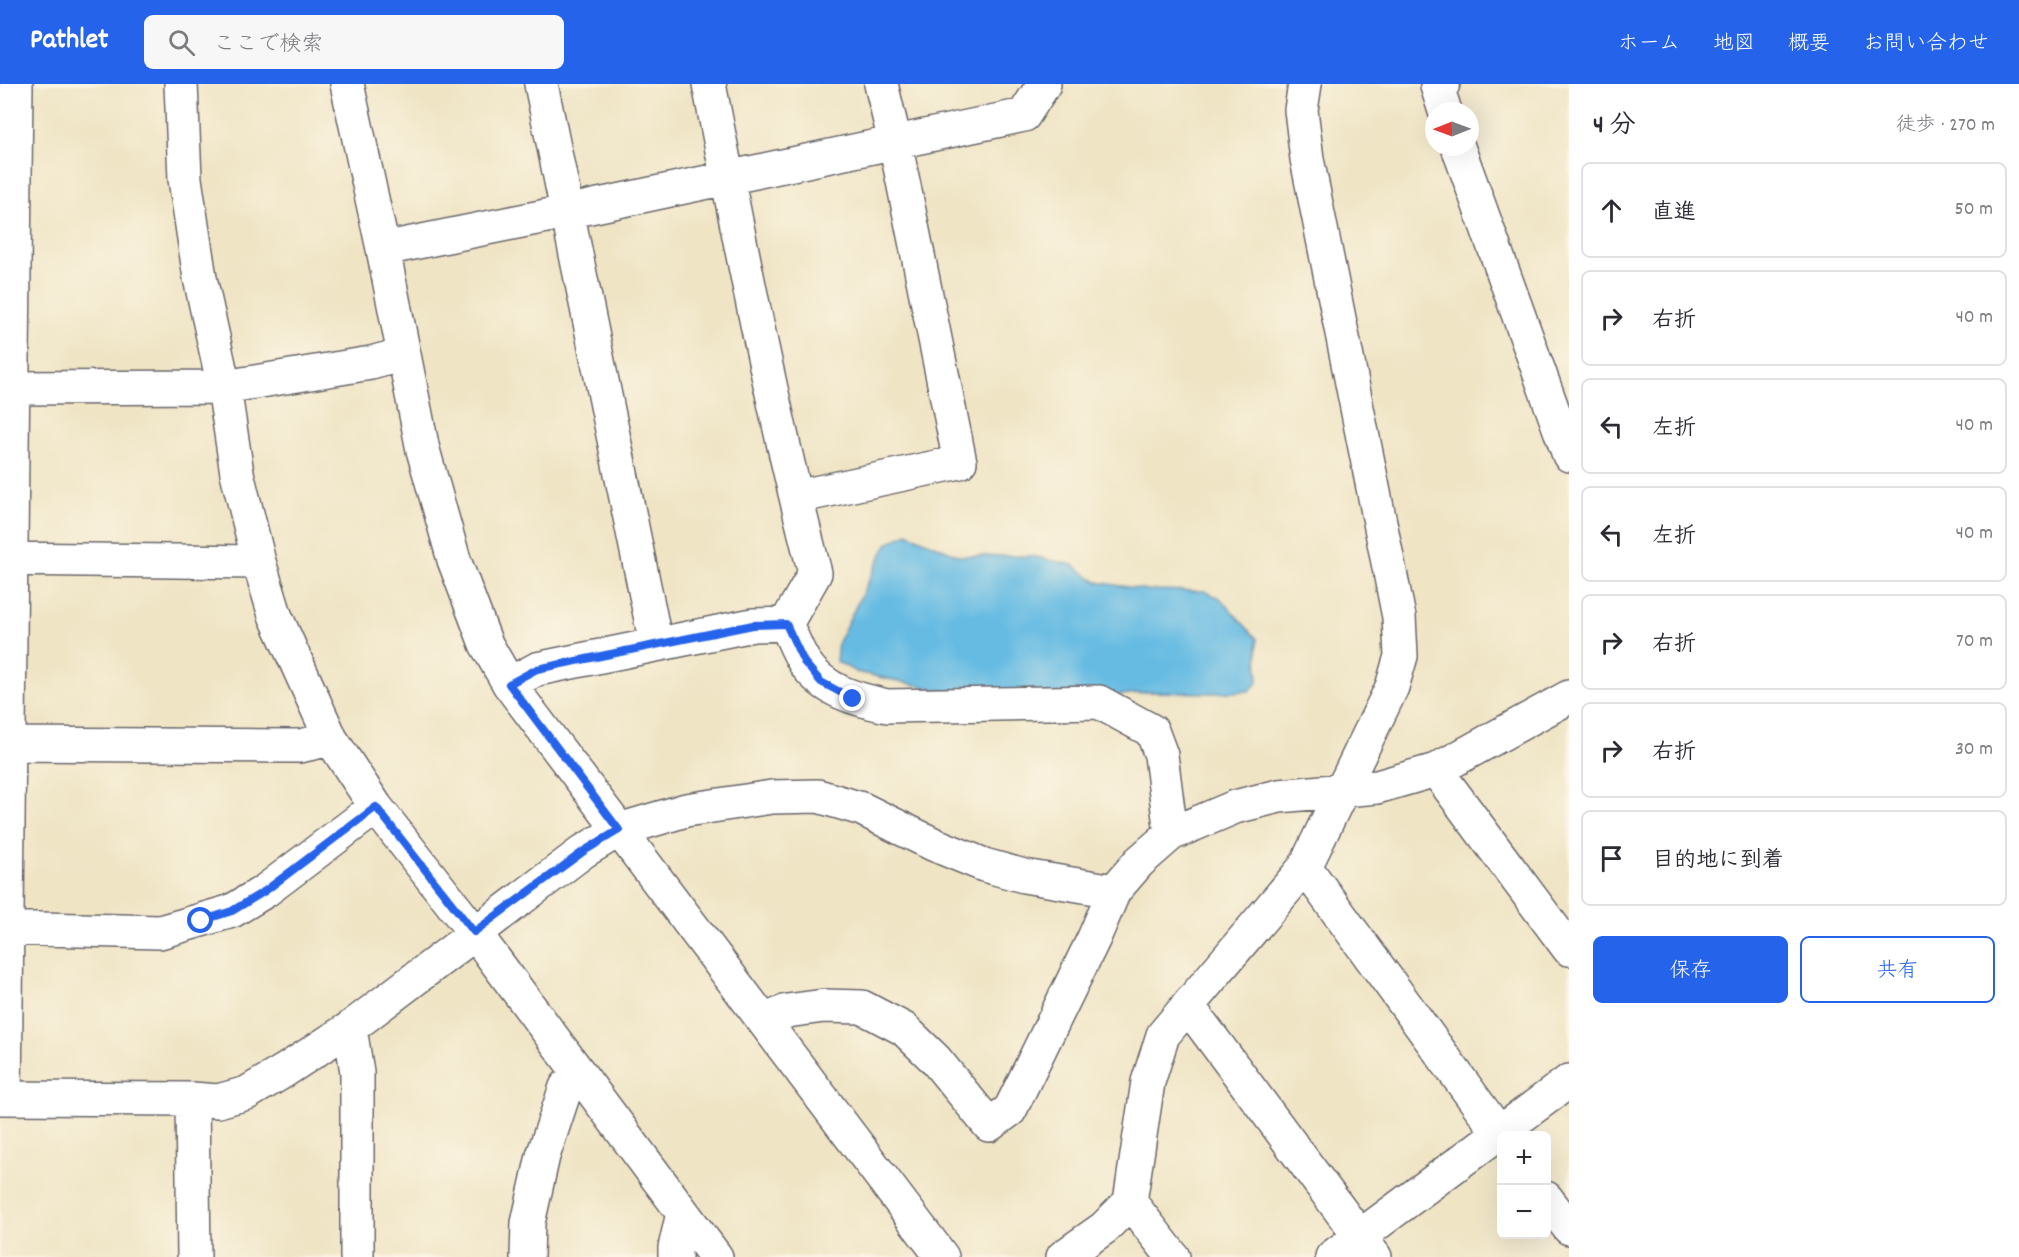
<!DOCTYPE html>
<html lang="ja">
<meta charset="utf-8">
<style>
body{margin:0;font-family:Dekko,"Klee One",sans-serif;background:#f7f7f7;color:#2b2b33}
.controls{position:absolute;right:18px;bottom:18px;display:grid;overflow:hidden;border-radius:9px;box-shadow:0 6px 24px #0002}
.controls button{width:54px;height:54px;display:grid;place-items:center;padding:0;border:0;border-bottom:2px solid #e1e1e2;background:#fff;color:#2b2b33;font:30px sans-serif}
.compass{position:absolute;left:1425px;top:18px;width:54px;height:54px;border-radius:50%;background:#fff;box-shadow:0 6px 24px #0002;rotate:269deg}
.stop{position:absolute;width:18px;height:18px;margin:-14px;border:4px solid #2563eb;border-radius:50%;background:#fff}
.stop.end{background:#2563eb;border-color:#fff;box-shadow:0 2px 6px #0008}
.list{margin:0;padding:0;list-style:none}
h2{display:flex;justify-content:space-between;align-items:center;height:78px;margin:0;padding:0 24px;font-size:26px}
h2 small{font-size:20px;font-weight:400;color:#7c7c81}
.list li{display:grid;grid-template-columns:39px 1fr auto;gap:18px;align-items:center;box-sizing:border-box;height:96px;margin:0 12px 12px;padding:0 12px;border:2px solid #e1e1e2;border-radius:9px}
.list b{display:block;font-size:22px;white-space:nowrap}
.list em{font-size:20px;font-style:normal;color:#7c7c81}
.actions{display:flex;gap:12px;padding:18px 24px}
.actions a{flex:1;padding:14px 0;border:2px solid #2563eb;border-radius:9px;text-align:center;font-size:21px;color:#2563eb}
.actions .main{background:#2563eb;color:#fff}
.icon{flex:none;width:33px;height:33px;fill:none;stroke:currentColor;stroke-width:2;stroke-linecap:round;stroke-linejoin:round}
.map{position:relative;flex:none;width:1569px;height:1173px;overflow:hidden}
header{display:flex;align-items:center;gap:36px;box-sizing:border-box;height:84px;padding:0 30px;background:#2563eb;color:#fff}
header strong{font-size:28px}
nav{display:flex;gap:33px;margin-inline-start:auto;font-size:21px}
.search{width:420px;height:54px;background:#f7f7f7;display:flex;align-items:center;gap:15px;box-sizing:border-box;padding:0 21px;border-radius:9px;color:#7c7c81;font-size:22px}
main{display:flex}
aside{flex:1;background:#fff}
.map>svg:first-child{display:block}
.water{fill:#66bbe3;stroke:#446e8f;stroke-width:1.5}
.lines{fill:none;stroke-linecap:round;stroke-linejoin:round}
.minor-casing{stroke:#6a666b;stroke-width:36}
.minor{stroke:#fff;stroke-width:33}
.route{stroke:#2563eb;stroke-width:8}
</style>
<header>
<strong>Pathlet</strong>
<div class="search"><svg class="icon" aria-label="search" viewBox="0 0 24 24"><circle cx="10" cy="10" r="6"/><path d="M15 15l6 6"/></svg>ここで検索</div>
<nav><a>ホーム</a><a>地図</a><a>概要</a><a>お問い合わせ</a></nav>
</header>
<main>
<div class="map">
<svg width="1569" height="1173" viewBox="0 0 1569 1173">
<rect width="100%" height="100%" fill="#fcf5e5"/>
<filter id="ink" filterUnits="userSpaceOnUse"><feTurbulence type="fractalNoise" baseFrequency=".0167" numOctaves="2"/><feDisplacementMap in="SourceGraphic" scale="12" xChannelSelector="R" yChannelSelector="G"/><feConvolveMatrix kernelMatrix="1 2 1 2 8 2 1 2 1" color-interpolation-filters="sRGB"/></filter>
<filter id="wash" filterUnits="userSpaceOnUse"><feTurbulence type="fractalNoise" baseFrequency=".008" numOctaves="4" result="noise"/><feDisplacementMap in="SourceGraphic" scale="24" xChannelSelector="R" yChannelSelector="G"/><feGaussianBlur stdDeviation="1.35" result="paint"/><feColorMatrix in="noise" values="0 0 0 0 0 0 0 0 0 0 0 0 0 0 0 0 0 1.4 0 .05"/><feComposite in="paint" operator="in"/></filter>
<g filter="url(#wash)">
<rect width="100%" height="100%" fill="#efe4c4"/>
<path class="water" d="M907 449 960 472H1032L1073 481 1097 498 1147 506 1204 507 1220 514 1257 555 1258 598 1249 607 1212 609 1148 608 1050 619 953 609 856 588 836 577 838 558 887 460Z"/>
</g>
<g filter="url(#ink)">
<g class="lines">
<defs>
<path id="minor" d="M181 0 185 95 200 194 224 303 237 389 259 478 275 531 331 655 376 723 474 848 716 1173
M347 0 383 165 423 366 454 476 486 560 509 600 942 1173
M541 0 656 560
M1443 0 1437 2 1445 27
M1458 63 1569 371
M383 165 566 128 1024 31 1044 0
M12 304 224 303 371 279 404 270
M796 413 960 378 895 58 881 0
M0 475 259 478
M786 540C792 552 797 567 805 579 824 607 855 615 887 622L1099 618 1152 647 1161 671 1171 750
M509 600 537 585 753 541 786 540 815 489C773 328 741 164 709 0
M9 660 300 662 331 655
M1436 686 1569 865
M1305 783 1502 1053
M0 844 160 848 232 827 265 807 376 723
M1188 922 1375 1173
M764 937 787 927 824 922 862 923 904 945 935 975 989 1041 1010 1026 1094 854 1114 807 1139 778 1171 750 1235 723 1279 712 1377 703 1436 686 1569 613
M350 944 357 988V1173
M0 1014 192 1015 218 1017 247 1009 284 987 350 944 584 767 619 746 686 726 772 713 818 712 862 725 933 760 984 781 1024 792 1114 807
M5 1014 16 0
M192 1015 194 1173
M1546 1114 1569 1144
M1130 1118 1173 1173
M527 1173 528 1139 543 1072 566 1003 580 990
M675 1173V1164L683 1129
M1063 1173 1104 1144 1130 1118 1148 998 1163 951 1305 783 1392 603 1401 572 1399 533 1307 75 1301 26 1305 0
M1332 1173 1569 997"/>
</defs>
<use href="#minor" class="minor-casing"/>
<use href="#minor" class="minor"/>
</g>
</g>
<g class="lines" filter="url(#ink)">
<path class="route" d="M201 837 232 827 265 807 376 723 474 848 584 767 619 746 509 600 537 585 753 541 786 540 804 578 821 598 853 615"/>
</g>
</svg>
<div class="controls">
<button>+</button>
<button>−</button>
</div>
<svg class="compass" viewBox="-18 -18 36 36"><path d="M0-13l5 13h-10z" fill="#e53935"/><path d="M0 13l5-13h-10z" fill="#7c7c81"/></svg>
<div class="stop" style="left:201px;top:837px"></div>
<div class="stop end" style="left:853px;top:615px"></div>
</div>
<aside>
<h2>4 分<small>徒歩 · 270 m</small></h2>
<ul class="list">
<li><svg class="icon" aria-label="ahead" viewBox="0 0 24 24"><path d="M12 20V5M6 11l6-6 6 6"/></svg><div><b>直進</b></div><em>50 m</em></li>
<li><svg class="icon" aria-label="right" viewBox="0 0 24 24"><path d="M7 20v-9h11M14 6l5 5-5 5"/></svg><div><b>右折</b></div><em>40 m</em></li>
<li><svg class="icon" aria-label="left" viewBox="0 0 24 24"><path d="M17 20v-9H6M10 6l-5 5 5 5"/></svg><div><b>左折</b></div><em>40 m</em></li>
<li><svg class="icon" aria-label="left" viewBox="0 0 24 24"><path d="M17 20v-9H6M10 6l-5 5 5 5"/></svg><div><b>左折</b></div><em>40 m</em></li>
<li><svg class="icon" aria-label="right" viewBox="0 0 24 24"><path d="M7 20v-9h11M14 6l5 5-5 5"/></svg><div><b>右折</b></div><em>70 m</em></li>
<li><svg class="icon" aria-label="right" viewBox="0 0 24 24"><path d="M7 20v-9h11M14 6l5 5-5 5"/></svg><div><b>右折</b></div><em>30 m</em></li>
<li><svg class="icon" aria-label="arrive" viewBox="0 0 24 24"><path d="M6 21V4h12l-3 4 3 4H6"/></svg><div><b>目的地に到着</b></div></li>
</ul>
<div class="actions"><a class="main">保存</a><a>共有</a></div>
</aside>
</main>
